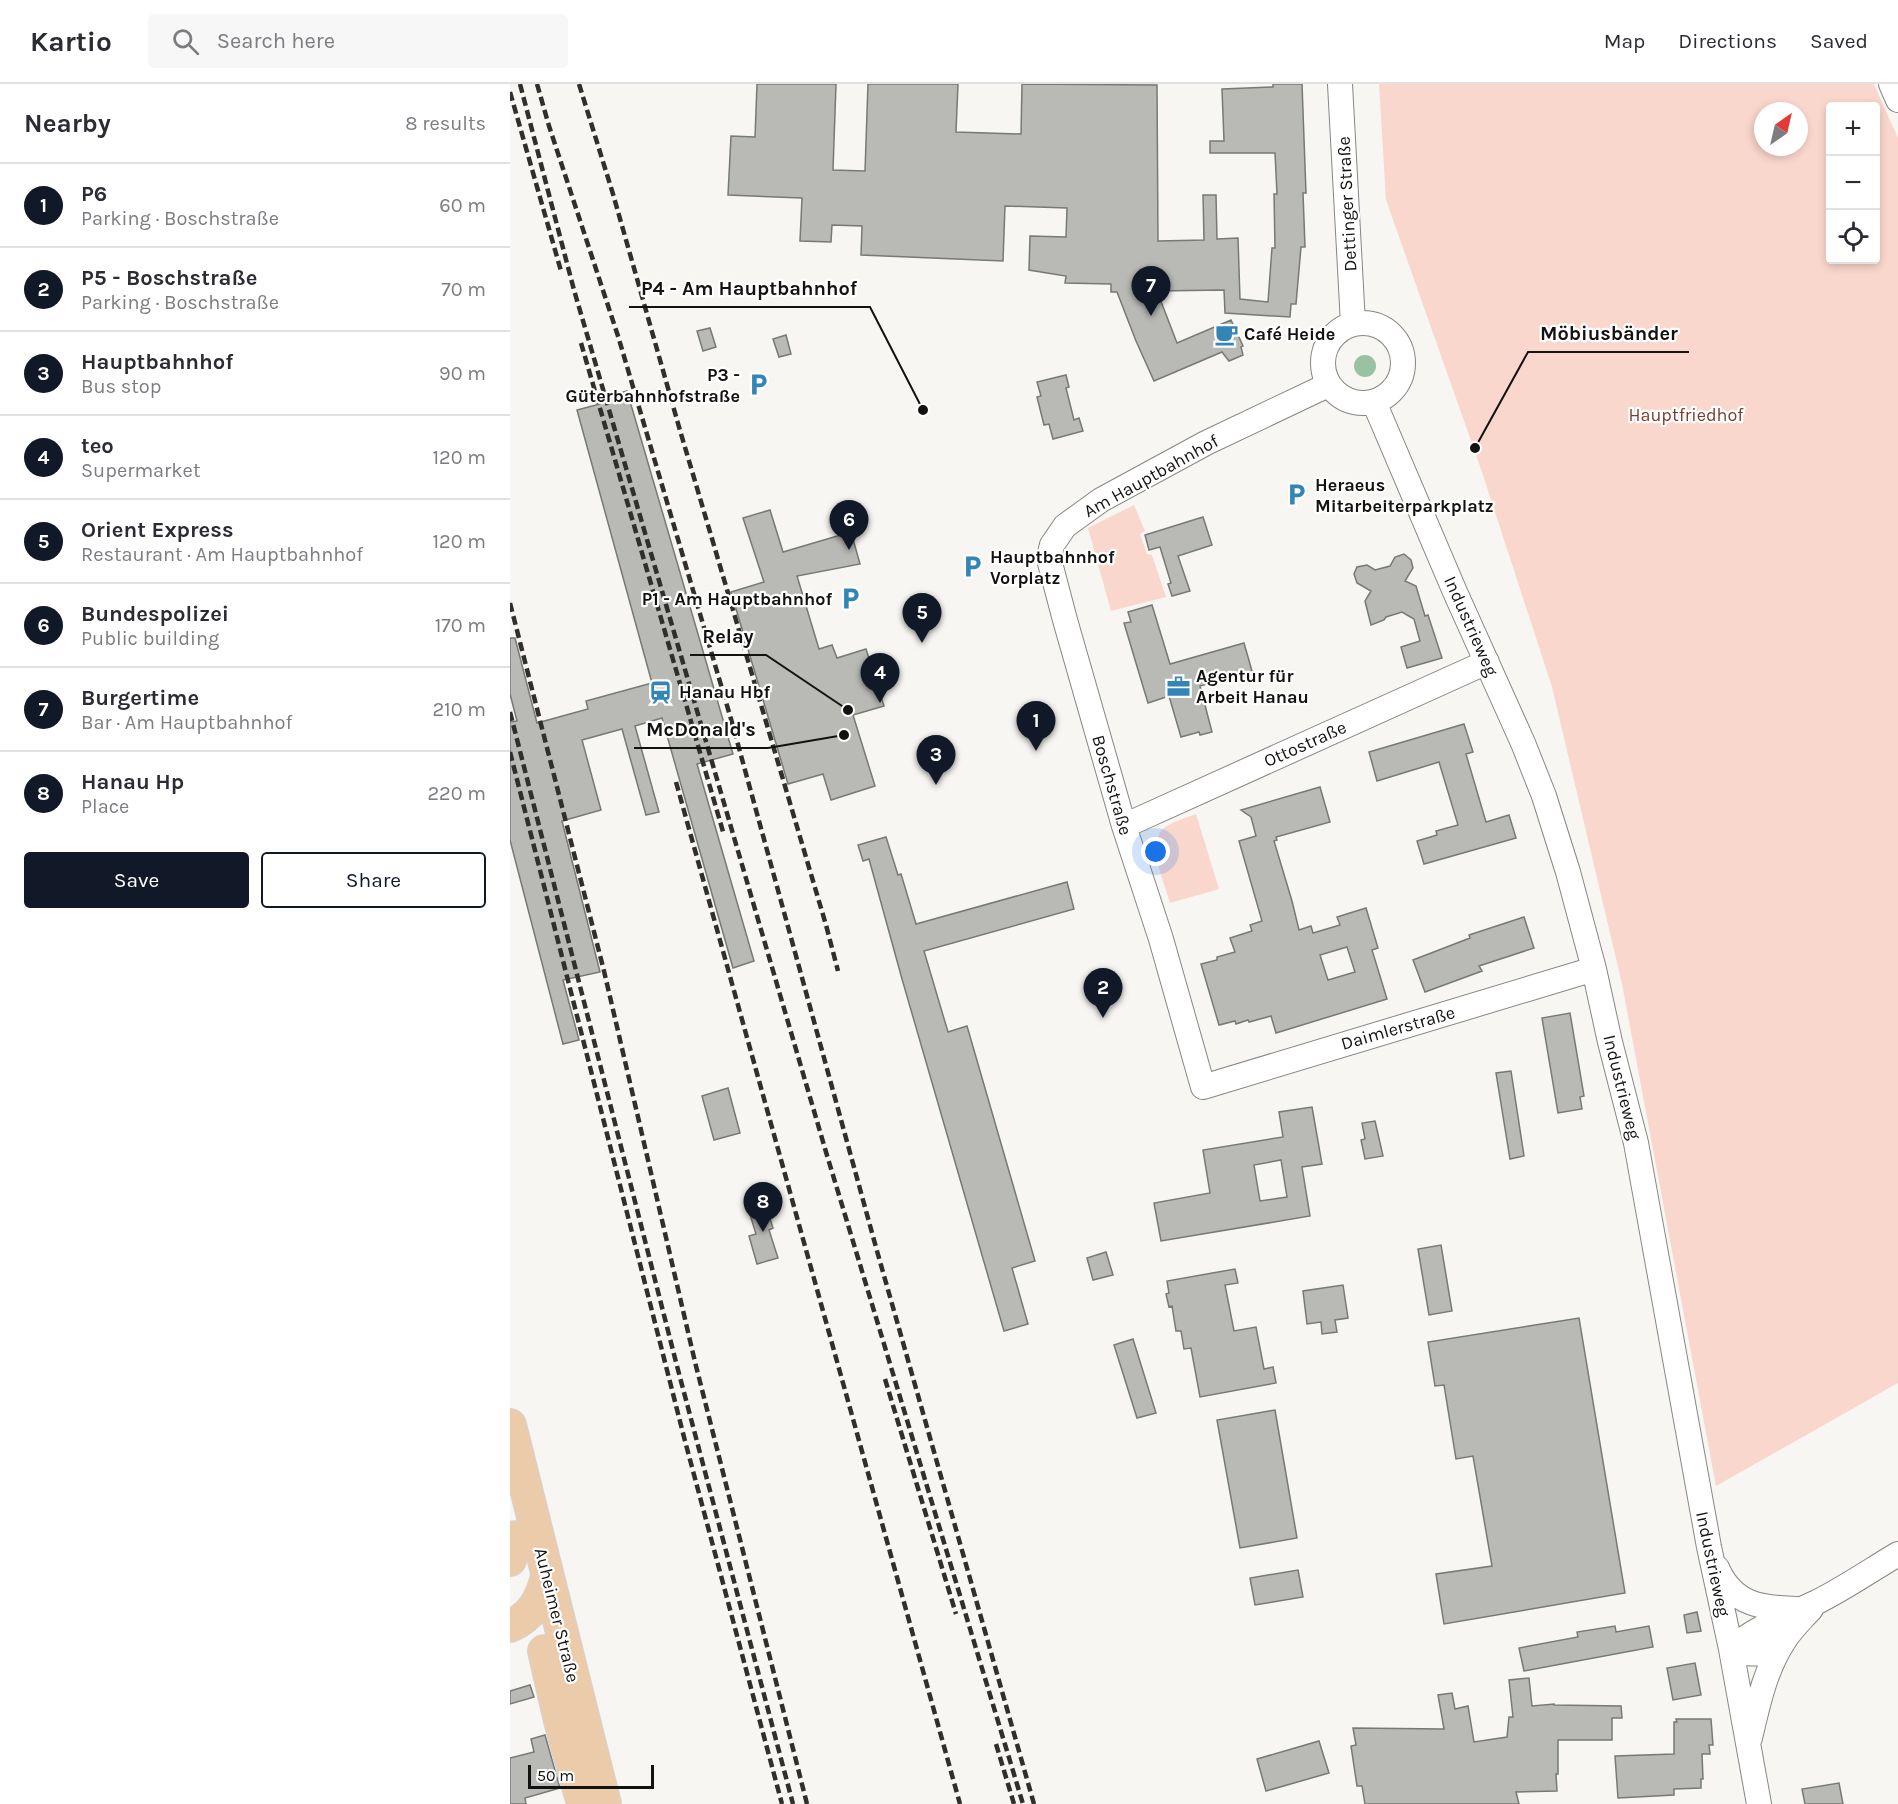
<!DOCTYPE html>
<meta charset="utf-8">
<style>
body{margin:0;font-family:Karla,sans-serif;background:#f7f7f7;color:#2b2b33}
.controls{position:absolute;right:18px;top:18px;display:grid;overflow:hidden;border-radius:6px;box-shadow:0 3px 9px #0003}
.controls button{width:54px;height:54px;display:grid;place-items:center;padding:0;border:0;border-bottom:2px solid #e1e1e2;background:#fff;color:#2b2b33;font:30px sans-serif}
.compass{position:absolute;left:1244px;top:18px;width:54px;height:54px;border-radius:50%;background:#fff;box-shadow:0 3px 9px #0003;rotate:34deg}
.scale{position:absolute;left:18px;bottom:15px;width:126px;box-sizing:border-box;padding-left:6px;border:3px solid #131211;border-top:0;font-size:16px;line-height:21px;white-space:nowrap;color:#131211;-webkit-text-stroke:4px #fff;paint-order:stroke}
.you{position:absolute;left:646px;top:768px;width:21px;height:21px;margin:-15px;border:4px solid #fff;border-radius:50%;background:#1a73e8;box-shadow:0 0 0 9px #1a73e833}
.badge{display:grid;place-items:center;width:39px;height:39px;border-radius:50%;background:#111827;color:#fff;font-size:20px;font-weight:700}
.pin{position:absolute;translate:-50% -50px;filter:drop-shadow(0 2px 3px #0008)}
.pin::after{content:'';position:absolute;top:32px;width:21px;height:18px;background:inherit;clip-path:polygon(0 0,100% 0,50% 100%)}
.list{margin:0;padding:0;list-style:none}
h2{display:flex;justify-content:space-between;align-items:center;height:78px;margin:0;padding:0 24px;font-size:26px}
h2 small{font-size:20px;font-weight:400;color:#7c7c81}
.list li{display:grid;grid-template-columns:39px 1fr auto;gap:18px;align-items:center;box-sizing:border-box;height:84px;padding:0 24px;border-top:2px solid #e1e1e2}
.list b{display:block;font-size:22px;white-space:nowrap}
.list p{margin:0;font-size:20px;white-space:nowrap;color:#7c7c81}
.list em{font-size:20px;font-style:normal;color:#7c7c81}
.actions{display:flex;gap:12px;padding:18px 24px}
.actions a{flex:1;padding:14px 0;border:2px solid #111827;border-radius:6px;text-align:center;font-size:21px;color:#111827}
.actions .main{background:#111827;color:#fff}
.icon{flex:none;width:33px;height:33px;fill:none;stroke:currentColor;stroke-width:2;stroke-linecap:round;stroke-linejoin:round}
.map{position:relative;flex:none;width:1388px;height:1720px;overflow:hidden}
header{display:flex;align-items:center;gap:36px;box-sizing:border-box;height:84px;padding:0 30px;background:#fff;border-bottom:2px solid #e1e1e2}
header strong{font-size:28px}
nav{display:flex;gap:33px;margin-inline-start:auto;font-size:21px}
.search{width:420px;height:54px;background:#f7f7f7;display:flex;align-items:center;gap:15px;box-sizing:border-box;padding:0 21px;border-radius:6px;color:#7c7c81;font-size:22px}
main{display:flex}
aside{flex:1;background:#fff}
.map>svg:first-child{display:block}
.green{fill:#fad7cd;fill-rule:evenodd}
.water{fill:#99c2a3}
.building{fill:#b9bab6;stroke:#777975;stroke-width:1.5;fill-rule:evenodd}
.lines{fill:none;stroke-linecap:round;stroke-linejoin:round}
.minor-casing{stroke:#878682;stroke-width:26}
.major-casing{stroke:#d5d4d4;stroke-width:34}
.minor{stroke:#fff;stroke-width:24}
.major{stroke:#eccbab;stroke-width:32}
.rail{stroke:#302f2e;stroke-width:4.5;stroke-dasharray:9 4.5;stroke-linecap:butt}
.labels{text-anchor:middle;stroke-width:4.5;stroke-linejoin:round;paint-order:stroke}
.street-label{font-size:18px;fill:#131211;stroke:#fff}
.poi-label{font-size:18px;font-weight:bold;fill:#131211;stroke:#fff;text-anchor:start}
.park-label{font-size:18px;fill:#7a3b2a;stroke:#fff}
.leader{fill:none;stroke:#131211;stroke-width:2}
.callout-dot{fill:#131211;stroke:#fff;stroke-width:2}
.callout-label{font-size:20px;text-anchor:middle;font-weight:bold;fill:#131211;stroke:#fff;stroke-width:4.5;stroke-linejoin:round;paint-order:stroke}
</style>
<header>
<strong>Kartio</strong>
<div class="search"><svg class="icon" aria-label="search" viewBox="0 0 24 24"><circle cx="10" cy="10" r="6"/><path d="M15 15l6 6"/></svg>Search here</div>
<nav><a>Map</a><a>Directions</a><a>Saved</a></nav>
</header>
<main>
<aside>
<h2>Nearby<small>8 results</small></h2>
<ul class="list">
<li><span class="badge">1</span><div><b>P6</b><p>Parking · Boschstraße</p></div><em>60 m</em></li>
<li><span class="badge">2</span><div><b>P5 - Boschstraße</b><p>Parking · Boschstraße</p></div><em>70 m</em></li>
<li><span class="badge">3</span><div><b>Hauptbahnhof</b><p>Bus stop</p></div><em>90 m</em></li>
<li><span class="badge">4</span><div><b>teo</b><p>Supermarket</p></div><em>120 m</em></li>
<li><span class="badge">5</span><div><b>Orient Express</b><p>Restaurant · Am Hauptbahnhof</p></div><em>120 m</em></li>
<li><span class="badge">6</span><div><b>Bundespolizei</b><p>Public building</p></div><em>170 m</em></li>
<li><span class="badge">7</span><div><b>Burgertime</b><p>Bar · Am Hauptbahnhof</p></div><em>210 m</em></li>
<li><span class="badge">8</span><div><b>Hanau Hp</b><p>Place</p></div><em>220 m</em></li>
</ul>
<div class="actions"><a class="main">Save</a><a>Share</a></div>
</aside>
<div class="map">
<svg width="1388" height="1720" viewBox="0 0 1388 1720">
<rect width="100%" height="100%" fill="#f7f6f2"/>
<path class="green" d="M869 0H1364L1388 54V1299L1206 1402 1112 900 1042 603 971 385 876 116ZM1366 22V176H1320V22ZM1253 27H1289V63H1253Z
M624 421 635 447 630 450 637 470 642 471 656 513 601 527 578 444Z
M686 730 709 805 660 819C655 800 637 762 652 746 660 738 676 734 686 730Z"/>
<path class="water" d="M844 282a11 11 0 1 1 22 0a11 11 0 1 1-22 0Z"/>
<path class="building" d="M247 0H326L323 86 355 87 358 0H448L446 48 511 50 512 0 647 1 648 157 694 156 693 111H706L707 155 728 154 730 215 758 218 762 164H765L764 110H767L765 69H700V57H714L712 5 763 3V0H792L796 109H793L795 163H791L786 220H781L780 233 715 229 714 206 647 207 667 259 721 236 733 262 731 263 733 271 719 277 712 268 644 297 626 257 607 208H601V200L555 199 556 192 519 186 520 152 556 153 557 124 495 122 493 177 351 171 352 142 322 141 321 158 290 157 292 114 218 111 221 52 245 53Z
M200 244 206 263 193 267 187 247Z
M276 251 281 270 269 273 263 255Z
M556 291 559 303 556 304 564 336 569 334 573 347 543 355 539 340 534 341 527 313 531 312 527 298Z
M117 307 223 670 187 680 244 877 223 884 152 634 125 642 149 728 136 731 112 645 72 656 91 726 52 737 90 888 53 896 69 956 53 960 0 756V638L7 637 0 610V554H5L27 639 78 625 76 617 142 599 67 326 101 317 100 312Z
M260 426 273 468 341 448 350 480 287 492 309 565 322 561 327 574 356 565 374 622 343 631 365 702 321 716 313 690 278 700 221 508 254 498 233 434Z
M693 433 702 461 668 472 680 507 662 512 658 500 661 499 650 463 639 466 635 451Z
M894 470 901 476 903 484 895 497 906 502 915 532 918 531 932 574 897 584 891 563 910 557 904 535 892 528 876 533 874 536 861 541 855 517 861 507 847 499 844 490 847 483 857 481 865 486 880 482 885 473Z
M642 521 660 580 734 559 742 587 690 602 702 648 690 651 689 648 671 653 659 612 638 619 614 539 621 538 618 528Z
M954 640 963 668 956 670 976 738 999 731 1006 754 914 780 907 757 927 751 926 747 948 741 929 678 867 697 859 668Z
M810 703 820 738 766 753 767 756 764 757 782 817 789 846 801 842 803 849 830 841 827 833 856 824 868 864 862 866 877 915 766 949 761 932 739 938 738 936 726 940 725 937 709 941 691 880 707 876V873L725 868 720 854 742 847 740 841 752 837 729 757 746 752 741 733 731 726ZM837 863 845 888 818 896 810 871Z
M376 753 388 791 391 790 406 840 557 798 564 825 414 867 438 948 457 942 525 1177 502 1184 518 1240 494 1247 392 895 359 775 353 777 348 761Z
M1014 833 1024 864 969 882 972 887 915 908 903 876 960 854 959 851Z
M1060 929 1074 1012 1070 1013 1072 1025 1048 1029 1032 934Z
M1001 987 1014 1072 1000 1075 986 989Z
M218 1004 230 1049 204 1056 192 1012Z
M802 1023 812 1080 792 1083 800 1132 651 1157 644 1119 700 1109 693 1066 773 1053 769 1028ZM771 1076 777 1113 750 1117 744 1081Z
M865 1037 873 1072 855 1075 851 1056 855 1055 852 1039Z
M254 1115 263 1144 259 1146 268 1174 247 1180 239 1152 246 1150 237 1121Z
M931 1161 942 1227 919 1231 908 1165Z
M596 1168 603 1191 583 1196 577 1174Z
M725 1185 728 1199 715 1201 724 1247 746 1243 754 1285 763 1283 766 1299 690 1313 681 1264 674 1265 671 1247H666L662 1222 659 1223 656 1210 659 1209 657 1197Z
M833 1201 838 1234 825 1236 827 1248 812 1250 811 1238 797 1240 793 1207Z
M1069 1234 1115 1509 934 1540 926 1490 982 1482 963 1372 946 1375 934 1301 925 1302 918 1258Z
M623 1255 646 1329 627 1334 604 1261Z
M765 1326 787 1454 730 1464 707 1336Z
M788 1486 793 1513 745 1521 740 1494Z
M1187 1528 1191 1547 1177 1549 1174 1531Z
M1105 1542 1106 1548 1139 1542 1143 1563 1014 1587 1009 1564 1068 1553 1067 1548Z
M1185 1579 1191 1611 1163 1616 1157 1584Z
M1019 1594 1022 1622 1044 1620V1621L1111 1622 1112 1634H1102V1656H1048V1690H1046L1047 1707 1006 1708 1009 1720H855L852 1702H847L841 1662 846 1661 843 1644 934 1645 928 1611 942 1609 945 1625 958 1622 964 1658 997 1653 999 1633H1003L999 1596Z
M20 1601 24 1613 0 1620V1607Z
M1166 1635H1201L1203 1661H1199L1200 1670H1192L1193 1695H1191V1704L1164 1705V1711L1108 1714 1105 1672 1164 1670V1638H1167Z
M35 1651 50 1704 15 1714 16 1720H0V1674L24 1668 21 1655Z
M809 1657 819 1689 756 1707 747 1675Z
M1329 1699 1333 1720H1295L1292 1705Z"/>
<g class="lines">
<defs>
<path id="minor" d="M830 0 843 240
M1381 0 1388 16
M813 279a40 40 0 1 1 80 0a40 40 0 1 1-80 0Z
M818 301 696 359 591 416 555 442 542 461 540 469V479L555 536 614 742 651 855 693 1003 1084 885
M864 318 945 508 1013 659 1034 712 1058 788 1084 885 1100 958 1126 1059 1199 1463 1221 1565 1249 1720
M614 742 977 578
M1207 1484C1223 1521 1251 1524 1287 1525
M1221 1565C1245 1543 1278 1532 1307 1518 1335 1504 1361 1486 1388 1470
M1221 1565C1244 1573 1253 1571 1274 1557
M1240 1654C1248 1620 1255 1586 1274 1557 1281 1545 1292 1535 1301 1525"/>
<path id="major" d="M0 1341 95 1720
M0 1476 6 1453
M0 1542C22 1533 31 1515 37 1493
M34 1567 50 1637 73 1720"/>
</defs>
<use href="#minor" class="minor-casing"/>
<use href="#major" class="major-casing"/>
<use href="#minor" class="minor"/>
<use href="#major" class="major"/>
<path class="rail" d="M10 0 64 206 316 1068 513 1720
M27 0 39 42 108 252 221 635 367 1167 524 1720
M69 0 103 110 169 343 316 841 328 887
M0 8 51 187
M71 259 214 751
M0 519 94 887 185 1278 297 1720
M0 628 167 1282 283 1720
M0 668 175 1357 272 1720
M166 698 450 1720
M375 1295 446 1530
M486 1660 504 1720"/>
</g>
<defs>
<symbol id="cafe-bare" viewBox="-9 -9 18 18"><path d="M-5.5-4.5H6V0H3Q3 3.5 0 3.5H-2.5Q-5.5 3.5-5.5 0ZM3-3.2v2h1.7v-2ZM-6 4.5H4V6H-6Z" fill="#3385b6" stroke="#fff" stroke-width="2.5" paint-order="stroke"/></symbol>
<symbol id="parking-bare" viewBox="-9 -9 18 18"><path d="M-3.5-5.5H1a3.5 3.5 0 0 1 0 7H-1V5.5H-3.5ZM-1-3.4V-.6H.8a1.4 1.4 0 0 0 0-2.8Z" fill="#3385b6" stroke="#fff" stroke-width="2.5" paint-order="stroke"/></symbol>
<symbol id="office-bare" viewBox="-9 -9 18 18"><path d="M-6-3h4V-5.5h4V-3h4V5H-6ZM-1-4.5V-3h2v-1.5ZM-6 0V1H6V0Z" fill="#3385b6" stroke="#fff" stroke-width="2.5" paint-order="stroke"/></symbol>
<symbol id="station-bare" viewBox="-9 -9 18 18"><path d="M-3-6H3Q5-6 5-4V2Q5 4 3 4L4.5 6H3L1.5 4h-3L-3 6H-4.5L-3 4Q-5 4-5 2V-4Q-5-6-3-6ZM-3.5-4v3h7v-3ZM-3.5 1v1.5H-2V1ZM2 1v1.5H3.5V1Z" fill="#3385b6" stroke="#fff" stroke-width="2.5" paint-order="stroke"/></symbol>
</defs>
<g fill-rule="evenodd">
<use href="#cafe-bare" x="700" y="234" width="33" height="33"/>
<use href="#parking-bare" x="232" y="284" width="33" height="33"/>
<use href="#parking-bare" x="770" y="394" width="33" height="33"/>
<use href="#parking-bare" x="446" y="466" width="33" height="33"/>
<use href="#parking-bare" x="324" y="498" width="33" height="33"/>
<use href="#office-bare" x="652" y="586" width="33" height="33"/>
<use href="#station-bare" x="134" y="592" width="33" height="33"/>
</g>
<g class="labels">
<g class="street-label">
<text transform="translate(837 120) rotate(-93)" y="6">Dettinger Straße</text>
<text transform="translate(641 392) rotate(-29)" y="6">Am Hauptbahnhof</text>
<text transform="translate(961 542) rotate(66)" y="6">Industrieweg</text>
<text transform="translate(795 660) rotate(-24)" y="6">Ottostraße</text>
<text transform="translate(602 701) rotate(74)" y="6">Boschstraße</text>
<text transform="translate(888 944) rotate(-16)" y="6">Daimlerstraße</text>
<text transform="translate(1112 1003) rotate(76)" y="6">Industrieweg</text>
<text transform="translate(1203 1480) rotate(78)" y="6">Industrieweg</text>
<text transform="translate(47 1531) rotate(76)" y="6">Auheimer Straße</text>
</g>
<g class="poi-label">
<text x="734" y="256">Café Heide</text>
<text x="230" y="297" text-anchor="end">P3 -<tspan x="230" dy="21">Güterbahnhofstraße</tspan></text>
<text x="805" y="407">Heraeus<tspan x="805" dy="21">Mitarbeiterparkplatz</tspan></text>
<text x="480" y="479">Hauptbahnhof<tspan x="480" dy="21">Vorplatz</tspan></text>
<text x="322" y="521" text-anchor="end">P1 - Am Hauptbahnhof</text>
<text x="686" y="598">Agentur für<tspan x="686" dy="21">Arbeit Hanau</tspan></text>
<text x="169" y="614">Hanau Hbf</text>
</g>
<g class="park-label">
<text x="1176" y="337">Hauptfriedhof</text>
</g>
</g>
<path class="leader" d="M413 326L360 223H119M965 364L1018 268H1179M338 626L256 571H180M334 651L258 664H124"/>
<g class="callout-dot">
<circle cx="413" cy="326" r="6"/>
<circle cx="965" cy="364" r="6"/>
<circle cx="338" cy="626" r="6"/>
<circle cx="334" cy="651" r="6"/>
</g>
<g class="callout-label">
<text x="239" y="211">P4 - Am Hauptbahnhof</text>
<text x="1099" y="256">Möbiusbänder</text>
<text x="218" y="559">Relay</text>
<text x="191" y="652">McDonald's</text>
</g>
</svg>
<div class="controls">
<button>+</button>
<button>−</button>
<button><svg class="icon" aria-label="locate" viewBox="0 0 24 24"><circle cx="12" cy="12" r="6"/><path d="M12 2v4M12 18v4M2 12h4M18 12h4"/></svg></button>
</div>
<svg class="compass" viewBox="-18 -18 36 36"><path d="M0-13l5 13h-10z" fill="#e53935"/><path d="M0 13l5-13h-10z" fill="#7c7c81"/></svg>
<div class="scale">50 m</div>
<div class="you"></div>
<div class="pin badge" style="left:526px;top:667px">1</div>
<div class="pin badge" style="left:593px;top:934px">2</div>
<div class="pin badge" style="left:426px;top:701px">3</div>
<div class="pin badge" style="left:370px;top:619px">4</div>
<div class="pin badge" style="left:412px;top:559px">5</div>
<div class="pin badge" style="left:339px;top:466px">6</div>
<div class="pin badge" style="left:641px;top:232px">7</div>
<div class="pin badge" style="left:253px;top:1148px">8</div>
</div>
</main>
